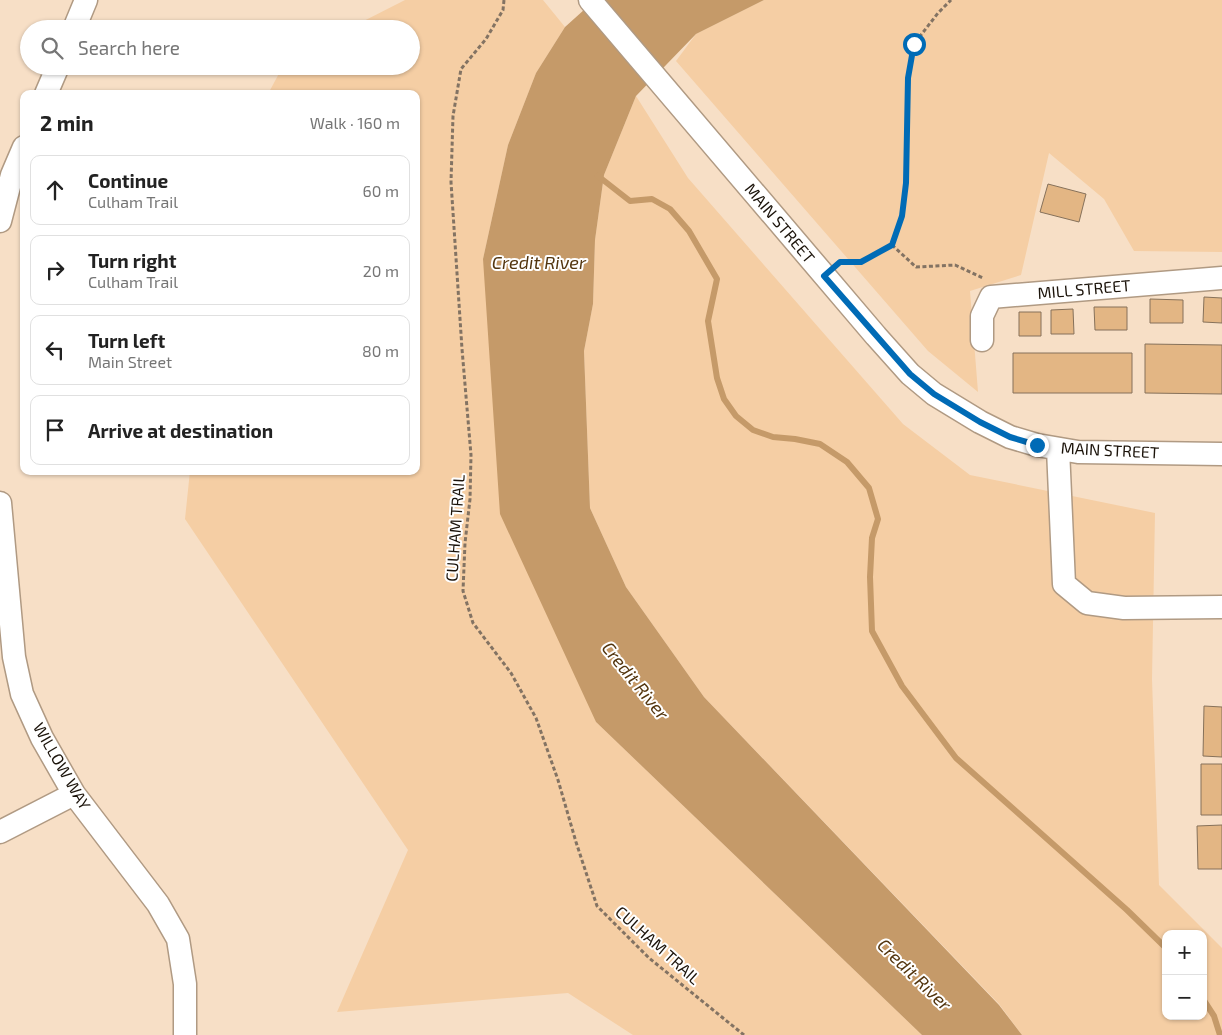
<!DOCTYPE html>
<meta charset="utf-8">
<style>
body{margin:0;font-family:"Exo 2",sans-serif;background:#f2f2f2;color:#222}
.controls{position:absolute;right:15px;bottom:15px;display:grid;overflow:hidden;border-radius:10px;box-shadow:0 1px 4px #0004}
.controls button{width:45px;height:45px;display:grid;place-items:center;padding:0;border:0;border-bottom:1px solid #e0e0e0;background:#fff;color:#222;font:25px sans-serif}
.stop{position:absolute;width:15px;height:15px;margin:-11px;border:4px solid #006bb6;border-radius:50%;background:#fff}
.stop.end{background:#006bb6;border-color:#fff;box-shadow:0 1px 5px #0008}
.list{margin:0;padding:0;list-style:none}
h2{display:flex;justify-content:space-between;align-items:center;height:65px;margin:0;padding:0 20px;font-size:21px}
h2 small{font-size:16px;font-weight:400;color:#767676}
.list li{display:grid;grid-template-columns:32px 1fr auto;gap:15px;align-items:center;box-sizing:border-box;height:70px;margin:0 10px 10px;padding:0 10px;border:1px solid #e0e0e0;border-radius:10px}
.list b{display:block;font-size:19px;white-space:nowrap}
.list p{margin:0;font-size:16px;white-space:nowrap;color:#767676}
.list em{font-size:16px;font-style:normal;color:#767676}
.icon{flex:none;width:28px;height:28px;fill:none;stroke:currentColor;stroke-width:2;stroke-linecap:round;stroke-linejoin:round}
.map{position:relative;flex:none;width:1222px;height:1035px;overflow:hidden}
.search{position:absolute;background:#fff;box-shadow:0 1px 4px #0004;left:20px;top:20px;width:400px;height:55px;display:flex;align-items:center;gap:12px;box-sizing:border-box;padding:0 18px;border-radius:28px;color:#767676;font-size:19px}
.panel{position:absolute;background:#fff;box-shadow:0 1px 4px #0004;left:20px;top:90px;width:400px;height:385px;border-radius:10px}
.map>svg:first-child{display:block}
.green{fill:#f5cea4;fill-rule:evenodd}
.water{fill:#c59a69}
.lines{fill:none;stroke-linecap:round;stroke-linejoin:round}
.stream{stroke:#c59a69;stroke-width:6}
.building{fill:#e3b684;stroke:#86715a}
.minor-casing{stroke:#b09a83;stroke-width:25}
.path{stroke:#837363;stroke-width:3;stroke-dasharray:4 2.5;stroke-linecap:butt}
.minor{stroke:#fff;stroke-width:22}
.route{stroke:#006bb6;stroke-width:6}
.labels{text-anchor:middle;stroke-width:4;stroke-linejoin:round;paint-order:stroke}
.street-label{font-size:16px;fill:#1b130a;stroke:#fff}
.water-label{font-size:18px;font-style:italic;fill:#53350e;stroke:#fff}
</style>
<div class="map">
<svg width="1222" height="1035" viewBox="0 0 1222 1035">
<rect width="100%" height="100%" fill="#f7dfc6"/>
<path class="green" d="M405 0H543L565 27 536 73 508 145 483 259 596 722 922 1035H633L568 993 337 1012 408 850 185 519 190 471H416V94H268L283 66H411V29H348Z
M764 0H1222V252L1134 251 1104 199 1049 153 1021 275 970 291 978 392 928 351 676 61 696 34Z
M636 96 688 178 903 424 970 475 1155 513 1152 679 1159 885 1222 948V1035H1022L999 1004 704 697 626 587 590 508 584 351 593 304 595 240 604 175ZM1166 934H1203V1016H1166Z"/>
<path class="water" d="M595 0H764L696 34 636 96 604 175 595 240 593 304 584 351 590 508 626 587 704 697 999 1005 1022 1035H922L596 722 500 514 483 259 508 145 536 73 565 27Z"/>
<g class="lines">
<path class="stream" d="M598 176 630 201 652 199 670 209 689 231 717 279 708 321 717 378 724 399 736 416 753 430 773 437 795 439 820 444 847 462 869 488 878 519 872 538 870 577 872 631 902 686 956 758 1127 910 1166 948
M1203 999 1214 1016 1220 1035"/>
</g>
<path class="building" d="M1048 184 1086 194 1079 222 1040 212Z
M1204 297 1222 298V323L1203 322Z
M1150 299 1183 300V323H1150Z
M1094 307H1127V330H1095Z
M1073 309 1074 334H1051V310Z
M1019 312H1041V336H1019Z
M1145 344 1222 345V394L1145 393Z
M1013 353H1132V393H1013Z
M1204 706 1222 707V757L1203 756Z
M1201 764H1222V815H1201Z
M1222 825V869H1198L1197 826Z"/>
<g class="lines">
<defs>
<path id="minor" d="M590 0 876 336 910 374 934 394 980 422 1010 437 1037 445 1078 452 1222 454
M74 29 86 0
M46 94 58 66
M0 221 12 175 24 147
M982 340V316L991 297 1222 278
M1058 449 1064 584 1087 603 1124 608 1222 607
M0 503 14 657 22 694 42 738 74 794 158 904 178 939 185 984V1035
M0 832 74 794"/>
</defs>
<use href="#minor" class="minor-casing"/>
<path class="path" d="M504 0 503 10 486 39 461 69 453 116 451 182 462 349 471 455 470 499 465 543 463 591 473 623 511 673 536 718 558 780 576 842 597 906 649 958 744 1035
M892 245 916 267 955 265 983 278
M842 262H861L892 245 902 216 906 183 908 78 914 44 938 13 951 0"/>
<use href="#minor" class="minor"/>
</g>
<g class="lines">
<path class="route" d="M914 44 908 78 906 183 902 216 892 245 861 262H840L824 276 910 374 934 394 980 422 1010 437 1037 445"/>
</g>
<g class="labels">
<g class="street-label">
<text transform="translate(780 223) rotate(50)" y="6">MAIN STREET</text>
<text transform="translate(1084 289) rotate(-5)" y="6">MILL STREET</text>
<text transform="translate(1110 450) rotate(3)" y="6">MAIN STREET</text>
<text transform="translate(455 528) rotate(-86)" y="6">CULHAM TRAIL</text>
<text transform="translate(62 766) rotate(60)" y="6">WILLOW WAY</text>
<text transform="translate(658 945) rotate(42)" y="6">CULHAM TRAIL</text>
</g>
<g class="water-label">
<text x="539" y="269">Credit River</text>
<text transform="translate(635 681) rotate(51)" y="6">Credit River</text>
<text transform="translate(914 975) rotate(44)" y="6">Credit River</text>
</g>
</g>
</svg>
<div class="controls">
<button>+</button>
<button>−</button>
</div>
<div class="stop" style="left:914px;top:44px"></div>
<div class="stop end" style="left:1037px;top:445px"></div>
<div class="search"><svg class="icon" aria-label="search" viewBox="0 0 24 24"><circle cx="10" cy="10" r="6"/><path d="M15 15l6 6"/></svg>Search here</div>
<section class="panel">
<h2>2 min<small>Walk · 160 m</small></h2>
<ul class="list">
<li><svg class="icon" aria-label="ahead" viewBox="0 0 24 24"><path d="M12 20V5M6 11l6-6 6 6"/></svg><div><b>Continue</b><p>Culham Trail</p></div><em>60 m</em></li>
<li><svg class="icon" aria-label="right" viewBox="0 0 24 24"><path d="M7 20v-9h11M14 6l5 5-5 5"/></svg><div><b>Turn right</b><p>Culham Trail</p></div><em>20 m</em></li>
<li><svg class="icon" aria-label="left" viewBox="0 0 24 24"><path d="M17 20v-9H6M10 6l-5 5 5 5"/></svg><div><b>Turn left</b><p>Main Street</p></div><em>80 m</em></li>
<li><svg class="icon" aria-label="arrive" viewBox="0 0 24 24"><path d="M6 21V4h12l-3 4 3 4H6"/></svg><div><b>Arrive at destination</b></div></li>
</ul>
</section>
</div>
